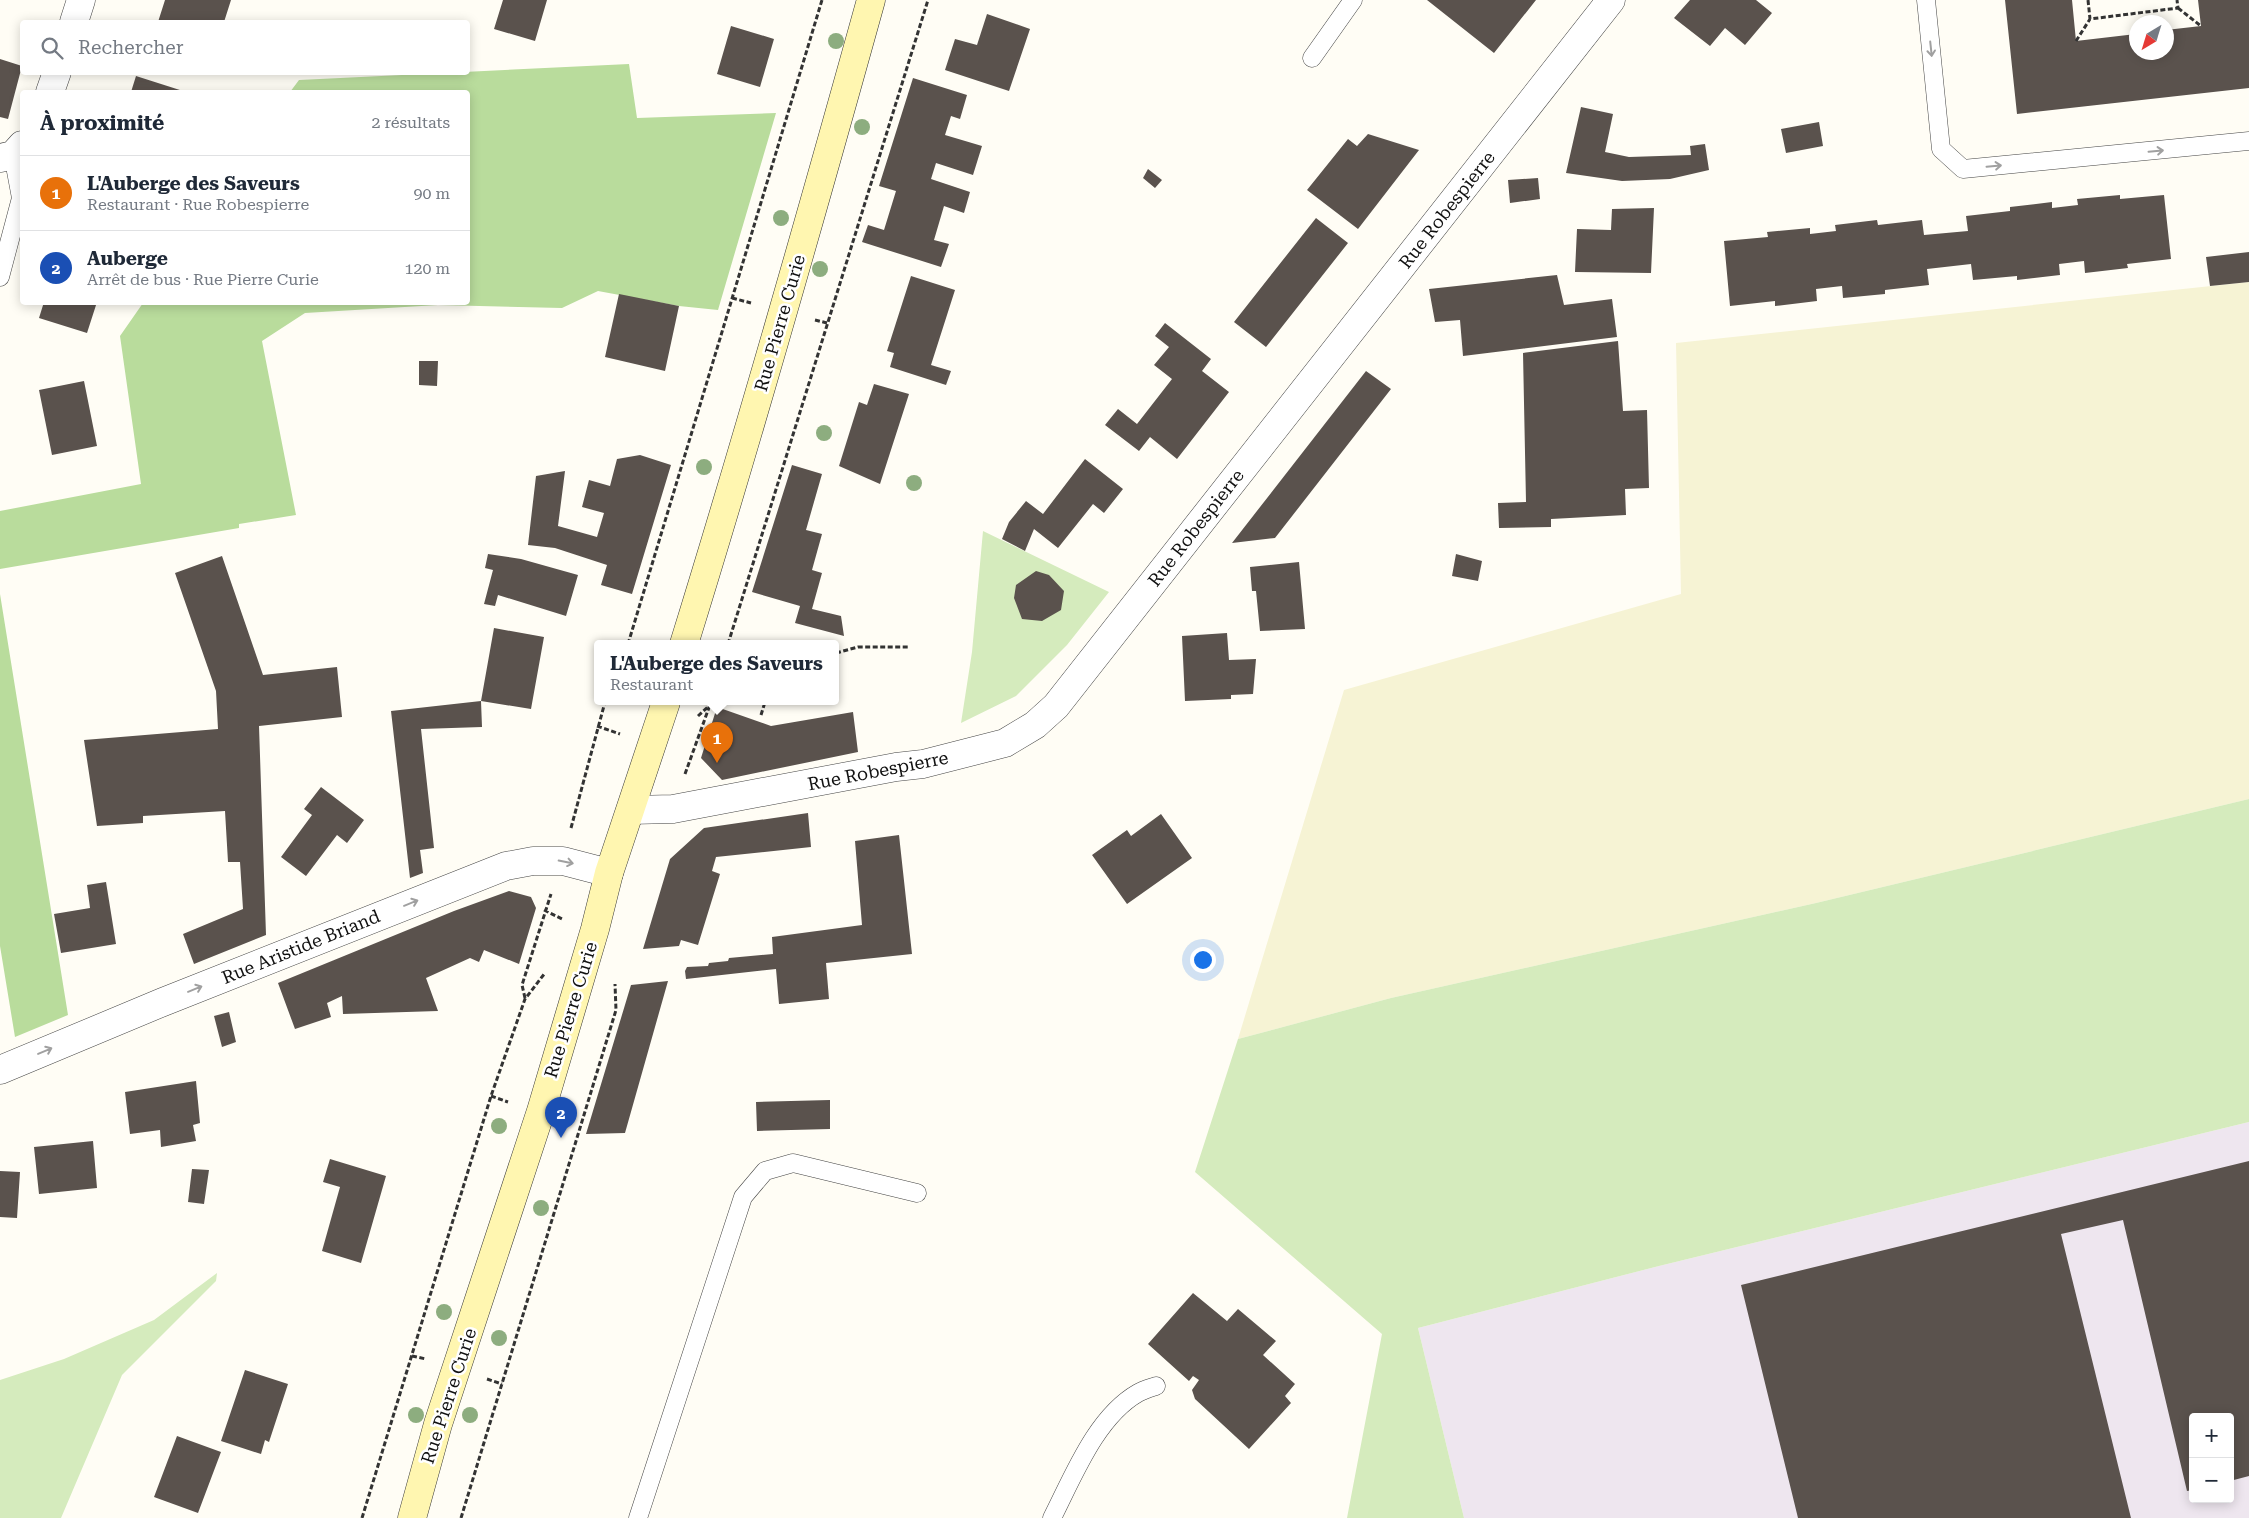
<!DOCTYPE html>
<html lang="fr">
<meta charset="utf-8">
<style>
body{margin:0;font-family:"Roboto Serif",serif;background:#f2f2f3;color:#1f2937}
.controls{position:absolute;right:15px;bottom:15px;display:grid;overflow:hidden;border-radius:5px;box-shadow:0 2px 12px #0003}
.controls button{width:45px;height:45px;display:grid;place-items:center;padding:0;border:0;border-bottom:1px solid #e0e1e3;background:#fff;color:#1f2937;font:25px sans-serif}
.compass{position:absolute;left:2129px;top:15px;width:45px;height:45px;border-radius:50%;background:#fff;box-shadow:0 2px 12px #0003;rotate:218deg}
.you{position:absolute;left:1202px;top:959px;width:18px;height:18px;margin:-12px;border:4px solid #fff;border-radius:50%;background:#1a73e8;box-shadow:0 0 0 8px #1a73e833}
.badge{display:grid;place-items:center;width:32px;height:32px;border-radius:50%;background:#c4262e;color:#fff;font-size:16px;font-weight:700}
.pin{position:absolute;translate:-50% -41px;filter:drop-shadow(0 1px 2px #0008)}
.pin::after{content:'';position:absolute;top:26px;width:18px;height:15px;background:inherit;clip-path:polygon(0 0,100% 0,50% 100%)}
.popup{position:absolute;left:594px;top:640px;width:245px;height:65px;box-sizing:border-box;display:grid;place-content:center;border-radius:5px;background:#fff;filter:drop-shadow(0 1px 4px #0005);font-size:16px;white-space:nowrap;color:#747a83}
.popup b{font-size:19px;color:#1f2937}
.popup::after{content:'';position:absolute;left:50%;top:100%;margin-left:-10px;border:10px solid transparent;border-top-color:#fff}
.list{margin:0;padding:0;list-style:none}
h2{display:flex;justify-content:space-between;align-items:center;height:65px;margin:0;padding:0 20px;font-size:21px}
h2 small{font-size:16px;font-weight:400;color:#747a83}
.list li{display:grid;grid-template-columns:32px 1fr auto;gap:15px;align-items:center;box-sizing:border-box;height:75px;padding:0 20px;border-top:1px solid #e0e1e3}
.list b{display:block;font-size:19px;white-space:nowrap}
.list p{margin:0;font-size:16px;white-space:nowrap;color:#747a83}
.list em{font-size:16px;font-style:normal;color:#747a83}
.icon{flex:none;width:28px;height:28px;fill:none;stroke:currentColor;stroke-width:2;stroke-linecap:round;stroke-linejoin:round}
.map{position:relative;flex:none;width:2249px;height:1518px;overflow:hidden}
.search{position:absolute;background:#fff;box-shadow:0 2px 12px #0003;left:20px;top:20px;width:450px;height:55px;display:flex;align-items:center;gap:12px;box-sizing:border-box;padding:0 18px;border-radius:5px;color:#747a83;font-size:19px}
.panel{position:absolute;background:#fff;box-shadow:0 2px 12px #0003;left:20px;top:90px;width:450px;height:215px;border-radius:5px}
.map>svg:first-child{display:block}
.industrial{fill:#eee6ef;fill-rule:evenodd}
.farmland{fill:#f6f3d4}
.green{fill:#d5ebbd}
.forest{fill:#b9dc9c}
.building{fill:#5a524d}
.lines{fill:none;stroke-linecap:round;stroke-linejoin:round}
.lane-casing{stroke:#444;stroke-width:19}
.street-casing{stroke:#444;stroke-width:29}
.secondary-casing{stroke:#333;stroke-width:29}
.path{stroke:#333;stroke-width:3;stroke-dasharray:5 2.5;stroke-linecap:butt}
.lane{stroke:#fff;stroke-width:18}
.street{stroke:#fff;stroke-width:28}
.secondary{stroke:#fff6b0;stroke-width:28}
.tree{fill:#8dad7f}
.oneway{stroke:#a0a0a0}
.labels{text-anchor:middle;stroke-width:5;stroke-linejoin:round;paint-order:stroke}
.street-label{font-size:18px;fill:#111;stroke:#fff}
</style>
<div class="map">
<svg width="2249" height="1518" viewBox="0 0 2249 1518">
<rect width="100%" height="100%" fill="#fffdf5"/>
<path class="industrial" d="M2249 1122V1518H1464L1418 1328 1659 1266ZM2193 1417H2230V1499H2193Z"/>
<path class="farmland" d="M2249 282V799L1816 903 1391 998 1238 1039 1344 690 1681 594 1676 343Z"/>
<path class="green" d="M983 531 1109 592 1067 645 1016 696 961 723 972 652Z
M2249 799V1122L1659 1266 1418 1328 1464 1518H1347L1382 1334 1195 1172 1238 1039 1391 998 1816 903Z
M217 1273 216 1281 122 1375 61 1518H0V1380L64 1359 154 1320Z"/>
<path class="forest" d="M629 64 637 118 776 113 718 310 679 306 598 291 562 308 438 305 305 313 262 341 296 515 239 524V528L0 569V511L141 484 120 336 143 303 468 302V92H290L299 80Z
M0 594 68 1015 15 1037 0 946Z"/>
<path class="building" d="M165 0H231L224 22H158Z
M503 0H547L535 41 494 29Z
M1427 0H1536L1494 53Z
M1690 0H1756L1772 13 1745 45 1725 28 1710 46 1674 18Z
M2005 0H2072L2076 41 2136 34V52H2166V30L2201 26 2198 0H2249V88L2017 114Z
M987 14 1030 29 1009 91 945 70 955 39 977 45Z
M731 26 774 39 760 87 717 74Z
M0 59 22 66 8 119 0 117Z
M136 76 183 91 182 92H131Z
M913 78 967 95 960 119 951 116 945 135 982 146 973 175 936 163 931 179 970 192 964 213 944 206 934 240 949 244 941 267 862 242 868 225 884 230 896 191 879 186Z
M1581 107 1613 114 1605 152 1629 157 1691 155 1690 146 1705 144 1709 170 1670 179 1622 181 1566 173Z
M1819 122 1823 146 1786 153 1781 129Z
M1368 134 1419 150 1358 229 1307 190 1348 139 1357 146Z
M1148 169 1162 180 1155 188 1143 178Z
M1538 178 1540 199 1510 203 1508 180Z
M2120 195V199L2164 195 2171 259 2127 264 2128 268 2085 273 2084 261 2059 264 2060 275 2017 280V276L1973 280 1971 264 1927 269 1929 285 1885 290V294L1843 298 1842 286 1816 289 1817 301 1775 306V301L1730 306 1724 241 1768 237 1767 232 1810 228V234L1836 231 1835 225 1877 220 1878 225 1922 220 1924 235 1968 231 1966 216 2010 211V207L2052 202V208L2078 205 2077 199Z
M1654 208 1651 273 1575 272 1577 229 1611 230 1612 209Z
M1316 218 1348 243 1266 347 1234 322Z
M2249 252V282L2210 286 2206 257Z
M1557 275 1564 305 1612 299 1617 337 1463 356 1460 320 1435 322 1429 289Z
M911 276 955 290 931 365 951 371 946 385 890 367 894 353 887 351Z
M619 294 679 306 665 371 605 357Z
M44 302H97L87 333 39 318Z
M1165 323 1211 359 1202 371 1229 392 1177 459 1150 437 1139 451 1105 425 1118 409 1137 424 1172 379 1154 365 1169 347 1155 336Z
M1618 341 1623 411 1647 410 1649 488 1625 489 1626 515 1551 519V527L1499 528 1498 503 1526 502 1523 353Z
M419 361H438L437 386 419 385Z
M1366 371 1391 389 1275 538 1232 543Z
M84 381 97 446 52 455 39 390Z
M874 384 909 394 880 484 839 466 859 402 867 405Z
M640 455 671 465 632 594 601 585 607 565 555 548 528 545 536 476 565 471 558 526 597 537 604 513 582 507 589 480 610 486 617 459Z
M1085 459 1123 489 1104 513 1093 504 1058 548 1034 529 1025 551 1002 539 1009 522 1026 501 1043 514Z
M792 465 822 474 806 530 822 534 812 570 822 573 812 609 841 616 844 636 795 623 800 606 752 592Z
M488 554 521 559 578 575 566 616 498 595 495 606 484 604 493 570 485 568Z
M1456 554 1482 561 1478 581 1452 576Z
M222 556 263 675 337 667 342 717 259 726 266 935 194 964 183 934 243 909 240 862H228L225 811 143 816V823L97 826 84 740 218 729 216 691 175 573Z
M1299 562 1305 629 1260 631 1256 591H1252L1250 567Z
M1036 571 1049 575 1064 591 1061 610 1042 621 1022 619 1014 598 1016 585Z
M494 628 544 637 531 709 481 701Z
M1227 633 1229 660 1256 659 1253 694 1231 695V699L1185 701 1182 636Z
M481 701 482 727 421 729 434 848 420 850 423 873 410 878 391 711Z
M717 707 771 726 853 712 858 752 722 780 701 758Z
M321 787 364 820 347 843 337 835 306 876 281 857 312 815 304 809Z
M808 813 811 847 716 857 712 871 720 874 698 945 681 940 679 946 643 949 670 859 704 828Z
M1161 814 1192 858 1127 904 1092 855 1127 830 1131 836Z
M899 835 912 954 826 963 829 999 779 1004 776 969 686 979 685 971 687 967 708 966 709 963 728 961 729 958 773 954 772 937 862 925 855 841Z
M106 882 116 944 61 953 54 914 90 908 87 885Z
M509 891 531 897 536 908 519 964 484 950 479 962 470 958 426 978 438 1011 343 1014 342 996 327 1003 331 1017 295 1029 278 983 454 911Z
M668 981 625 1133 586 1134 631 985Z
M229 1012 236 1042 222 1047 214 1016Z
M196 1081 200 1123 193 1125 196 1141 161 1147 160 1130 130 1134 125 1092Z
M830 1100V1129L757 1131 756 1102Z
M93 1141 97 1188 39 1194 34 1147Z
M330 1159 386 1176 361 1263 322 1251 340 1187 323 1182Z
M2249 1161V1476L2230 1481V1417H2193V1490L2187 1491 2123 1220 2061 1234 2131 1518H1798L1741 1285Z
M192 1169 209 1170 204 1204 188 1202Z
M0 1171 20 1172 17 1218 0 1217Z
M1193 1293 1227 1321 1238 1309 1276 1341 1263 1355 1295 1384 1285 1396 1291 1403 1249 1449 1195 1399 1192 1390 1199 1380 1193 1376 1189 1381 1148 1344Z
M245 1370 288 1384 269 1442 265 1440 261 1454 221 1441Z
M177 1436 221 1452 198 1513 154 1497Z"/>
<g class="lines">
<defs>
<path id="lane" d="M1926 0 1941 149 1963 169 2249 141
M1312 58 1353 0
M0 277 21 198 13 155
M638 1518 743 1197 765 1171 793 1163 917 1193
M1052 1518C1073 1477 1096 1417 1138 1393 1143 1390 1150 1388 1156 1386"/>
<path id="street" d="M74 22 81 0
M50 92 57 72
M0 158 13 155 22 145
M631 810 673 809 896 767 923 764 1005 743 1035 725 1056 706 1611 0
M0 1070 163 1002 506 866 533 861H563L609 873"/>
<path id="secondary" d="M684 644C750 431 811 216 871 0
M412 1518 438 1424 541 1111 595 929 609 873 666 702"/>
</defs>
<use href="#lane" class="lane-casing"/>
<use href="#street" class="street-casing"/>
<use href="#secondary" class="secondary-casing"/>
<path class="path" d="M2088 0 2090 19 2178 8 2177 0
M2178 8 2201 26
M2076 41 2090 19
M732 298 751 303
M815 320 827 323
M628 644 822 0
M728 644 928 0
M836 653 858 647H909
M761 715 765 702
M698 716 710 705
M597 726 620 734
M685 774 711 702
M571 828 605 702
M544 910 562 919
M525 998 522 985 551 894
M491 1096 508 1102
M412 1356 426 1359
M487 1379 502 1384
M362 1518 491 1096 525 999 545 973
M461 1518 616 1010 615 984"/>
<use href="#lane" class="lane"/>
<use href="#street" class="street"/>
<use href="#secondary" class="secondary"/>
</g>
<g class="tree">
<circle cx="836" cy="41" r="8"/>
<circle cx="862" cy="127" r="8"/>
<circle cx="781" cy="218" r="8"/>
<circle cx="820" cy="269" r="8"/>
<circle cx="824" cy="433" r="8"/>
<circle cx="704" cy="467" r="8"/>
<circle cx="914" cy="483" r="8"/>
<circle cx="499" cy="1126" r="8"/>
<circle cx="541" cy="1208" r="8"/>
<circle cx="444" cy="1312" r="8"/>
<circle cx="499" cy="1338" r="8"/>
<circle cx="416" cy="1415" r="8"/>
<circle cx="470" cy="1415" r="8"/>
</g>
<defs><path id="oneway-shaft" d="M-6 0H5M1.5-3L5.5 0L1.5 3" fill="none" stroke-width="1.6" stroke-linecap="round" stroke-linejoin="round" transform="scale(1.25)"/></defs>
<g class="oneway">
<use href="#oneway-shaft" transform="translate(1931 49) rotate(84)"/>
<use href="#oneway-shaft" transform="translate(2156 151) rotate(-5)"/>
<use href="#oneway-shaft" transform="translate(1994 166) rotate(-5)"/>
<use href="#oneway-shaft" transform="translate(566 862) rotate(11)"/>
<use href="#oneway-shaft" transform="translate(411 903) rotate(-22)"/>
<use href="#oneway-shaft" transform="translate(195 989) rotate(-22)"/>
<use href="#oneway-shaft" transform="translate(45 1051) rotate(-23)"/>
</g>
<g class="labels">
<g class="street-label">
<text transform="translate(1447 210) rotate(-52)" y="6">Rue Robespierre</text>
<text transform="translate(780 323) rotate(-74)" y="6">Rue Pierre Curie</text>
<text transform="translate(1196 528) rotate(-52)" y="6">Rue Robespierre</text>
<text transform="translate(878 771) rotate(-11)" y="6">Rue Robespierre</text>
<text transform="translate(301 947) rotate(-22)" y="6">Rue Aristide Briand</text>
<text transform="translate(571 1010) rotate(-73)" y="6">Rue Pierre Curie</text>
<text transform="translate(449 1396) rotate(-72)" y="6">Rue Pierre Curie</text>
</g>
</g>
</svg>
<div class="controls">
<button>+</button>
<button>−</button>
</div>
<svg class="compass" viewBox="-18 -18 36 36"><path d="M0-13l5 13h-10z" fill="#e53935"/><path d="M0 13l5-13h-10z" fill="#747a83"/></svg>
<div class="you"></div>
<div class="pin badge" style="left:717px;top:763px;background:#e8710a">1</div>
<div class="popup"><b>L'Auberge des Saveurs</b>Restaurant</div>
<div class="pin badge" style="left:561px;top:1138px;background:#1a4fb4">2</div>
<div class="search"><svg class="icon" aria-label="search" viewBox="0 0 24 24"><circle cx="10" cy="10" r="6"/><path d="M15 15l6 6"/></svg>Rechercher</div>
<section class="panel">
<h2>À proximité<small>2 résultats</small></h2>
<ul class="list">
<li><span class="badge" style="background:#e8710a">1</span><div><b>L'Auberge des Saveurs</b><p>Restaurant · Rue Robespierre</p></div><em>90 m</em></li>
<li><span class="badge" style="background:#1a4fb4">2</span><div><b>Auberge</b><p>Arrêt de bus · Rue Pierre Curie</p></div><em>120 m</em></li>
</ul>
</section>
</div>
